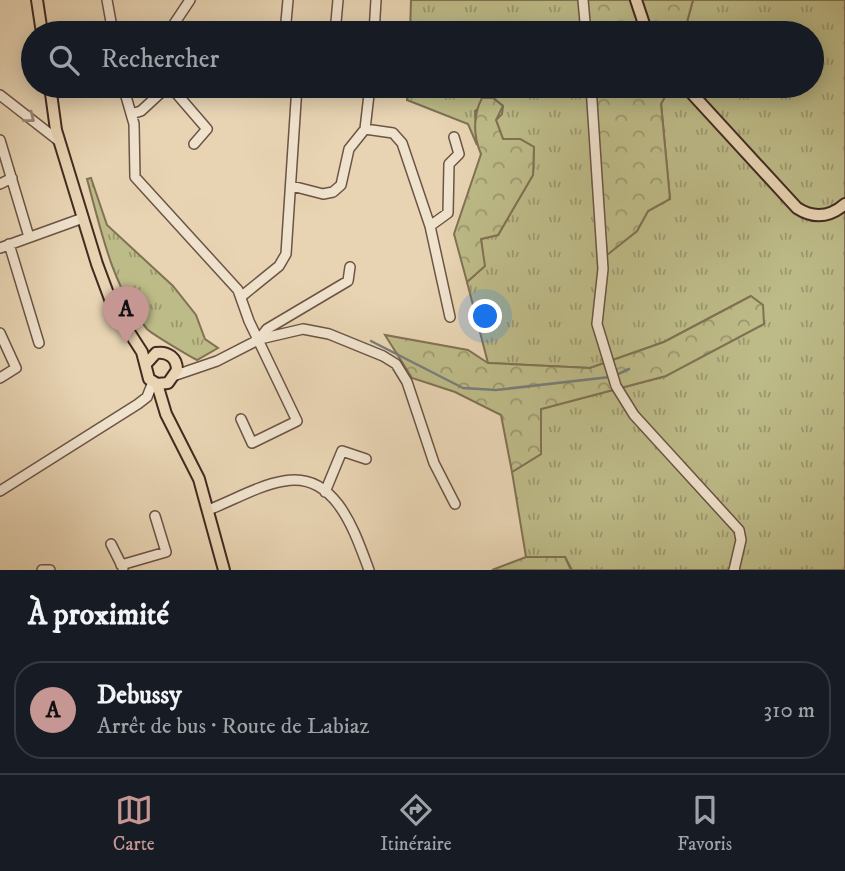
<!DOCTYPE html>
<html lang="fr">
<meta charset="utf-8">
<style>
body{margin:0;font-family:"IM FELL DW Pica",serif;background:#20242c;color:#f1f3f6}
.you{position:absolute;left:486px;top:317px;width:24px;height:24px;margin:-18px;border:5px solid #fff;border-radius:50%;background:#1a73e8;box-shadow:0 0 0 10px #1a73e833}
.badge{display:grid;place-items:center;width:46px;height:46px;border-radius:50%;background:#c59692;color:#111;font-size:23px;font-weight:700}
.pin{position:absolute;translate:-50% -58px;filter:drop-shadow(0 2px 4px #0008)}
.pin::after{content:'';position:absolute;top:37px;width:24px;height:21px;background:inherit;clip-path:polygon(0 0,100% 0,50% 100%)}
.list{margin:0;padding:0;list-style:none}
h2{display:flex;justify-content:space-between;align-items:center;height:91px;margin:0;padding:0 28px;font-size:30px}
h2 small{font-size:23px;font-weight:400;color:#9ea1a6}
.list li{display:grid;grid-template-columns:46px 1fr auto;gap:21px;align-items:center;box-sizing:border-box;height:98px;margin:0 14px 14px;padding:0 14px;border:2px solid #363941;border-radius:28px}
.list b{display:block;font-size:26px;white-space:nowrap}
.list p{margin:0;font-size:23px;white-space:nowrap;color:#9ea1a6}
.list em{font-size:23px;font-style:normal;color:#9ea1a6}
.icon{flex:none;width:38px;height:38px;fill:none;stroke:currentColor;stroke-width:2;stroke-linecap:round;stroke-linejoin:round}
.map{position:relative;flex:none;width:845px;height:570px;overflow:hidden}
.search{position:absolute;background:#171b24;box-shadow:0 4px 18px #0003;left:21px;right:21px;top:21px;height:77px;display:flex;align-items:center;gap:18px;box-sizing:border-box;padding:0 24px;border-radius:38px;color:#9ea1a6;font-size:26px}
.sheet{height:203px;background:#171b24}
nav{display:flex;justify-content:space-around;align-items:center;box-sizing:border-box;height:98px;border-top:2px solid #363941;background:#171b24;font-size:19px;color:#9ea1a6}
nav a{display:grid;justify-items:center;gap:4px}
nav .on{color:#c59692}
.map>svg:first-child{display:block}
.grass{fill:url(#grass-tufts);stroke:#807254;stroke-width:2}
.forest{fill:url(#forest-crowns);stroke:#807254;stroke-width:2}
.lines{fill:none;stroke-linecap:round;stroke-linejoin:round}
.stream{stroke:#777e7b;stroke-width:2.5}
.minor-casing{stroke:#6c5446;stroke-width:12}
.major-casing{stroke:#422a21;stroke-width:14}
.minor{stroke:#f0e3ce;stroke-width:9}
.major{stroke:#e8d4b3;stroke-width:10}
.oneway{stroke:#998678}
</style>
<div class="map">
<svg width="845" height="570" viewBox="0 0 845 570">
<defs>
<pattern id="grass-tufts" width="24" height="20" patternUnits="userSpaceOnUse" patternTransform="scale(1.75)"><rect width="24" height="20" fill="#bdbb88"/><path d="M3 7l-1-3M5 7V3M7 7l1-3M15 17l-1-3M17 17v-4M19 17l1-3" fill="none" stroke="#9b986f"/></pattern>
<pattern id="forest-crowns" width="20" height="18" patternUnits="userSpaceOnUse" patternTransform="scale(1.75)"><rect width="20" height="18" fill="#bdbb88"/><path d="M2 6a3 3 0 1 1 6 0M12 15a3 3 0 1 1 6 0" fill="none" stroke="#9b986f"/></pattern>
</defs>
<rect width="100%" height="100%" fill="#e8d4b3"/>
<filter id="stains"><feTurbulence type="fractalNoise" baseFrequency=".00286" numOctaves="4"/><feColorMatrix values="0 0 0 0 .2 0 0 0 0 .09 0 0 0 0 .02 0 0 0 .5 -.17"/></filter>
<radialGradient id="worn" r=".72"><stop offset=".6" stop-color="#630" stop-opacity="0"/><stop offset="1" stop-color="#630" stop-opacity=".3"/></radialGradient>
<path class="grass" d="M411 0H586L589 33H410Z
M693 0H845V570H572L565 557H526L512 472 541 454V409L666 376 751 296 664 342 590 368 488 363 467 282 484 266 481 239 498 235 533 175 534 147 520 139H503L496 120 502 114 503 106 493 98 475 111 477 145 468 124 407 100 408 86H593L607 254 637 231 648 211 670 199 661 103 671 86H812V33H684Z
M91 178 107 225 173 286 196 315 205 339 218 348 197 360C189 356 152 334 147 329 112 287 101 230 87 179Z"/>
<path class="forest" d="M586 0H693L684 33H589Z
M593 86H671L661 104 670 199 648 211 637 231 607 255Z
M482 98H493L503 106 496 120 503 139H520L534 147 533 175 498 235 481 239 485 266 467 282 454 234 481 154C473 136 473 115 482 98Z
M751 296 763 305 764 324 666 376 541 409V454L512 472 501 415 455 392 412 378 385 335 468 350 488 363 590 368 664 342Z
M526 557H565L571 570H492Z"/>
<g class="lines">
<path class="stream" d="M371 341 463 388 496 390 610 377
M616 375 629 369"/>
<defs>
<path id="minor" d="M107 0 113 33
M583 0 586 33
M168 33 190 0
M285 33 288 0
M335 33 338 0
M374 33 376 0
M123 86 134 124 135 177 238 290 249 321 297 421 252 443 241 419
M170 86 207 129 194 144
M591 86 603 269 597 324 616 386 634 415 739 530 741 540 734 570
M0 95 59 141
M131 114 141 111 168 86
M365 129 393 133 402 143 430 226 450 317
M0 140 29 237
M0 184 12 178
M292 186 323 194 333 192 341 185 349 149 365 129 370 86
M430 226 448 213 449 164 459 154 454 137
M9 244 39 343
M0 248 83 218
M242 296 279 266 286 254 297 86
M0 333 16 368 0 378
M260 338 267 329 348 281 350 267
M176 375 217 361 260 339 303 329 329 334 383 356 396 364 407 382 434 463 455 504
M0 491 138 404 147 397 153 382
M325 492 342 451 366 459
M208 510C232 501 259 485 284 481 336 471 355 533 369 570
M111 544 123 568
M121 565 166 552 155 516
M42 570H50"/>
<path id="major" d="M37 0 42 33
M636 0 647 33
M50 86 56 130 97 264 113 307 142 352 149 379 157 384 168 383 177 370C177 358 168 351 156 353L146 364
M685 86 797 208C814 219 830 217 845 204
M157 384 166 414 199 479 224 570"/>
</defs>
<use href="#minor" class="minor-casing"/>
<use href="#major" class="major-casing"/>
<use href="#minor" class="minor"/>
<use href="#major" class="major"/>
</g>
<defs><path id="oneway-chevron" d="M-2-3.5L2.5 0L-2 3.5" fill="none" stroke-width="1.6" stroke-linecap="round" stroke-linejoin="round" transform="scale(1.75)"/></defs>
<use class="oneway" href="#oneway-chevron" transform="translate(30 118) rotate(38)"/>
<rect width="100%" height="100%" filter="url(#stains)"/>
<rect width="100%" height="100%" fill="url(#worn)"/>
</svg>
<div class="you"></div>
<div class="pin badge" style="left:126px;top:344px">A</div>
<div class="search"><svg class="icon" aria-label="search" viewBox="0 0 24 24"><circle cx="10" cy="10" r="6"/><path d="M15 15l6 6"/></svg>Rechercher</div>
</div>
<section class="sheet">
<h2>À proximité<small></small></h2>
<ul class="list">
<li><span class="badge">A</span><div><b>Debussy</b><p>Arrêt de bus · Route de Labiaz</p></div><em>310 m</em></li>
</ul>
</section>
<nav>
<a class="on"><svg class="icon" aria-label="map" viewBox="0 0 24 24"><path d="M3 6l6-2 6 2 6-2v14l-6 2-6-2-6 2zM9 4v14M15 6v14"/></svg>Carte</a>
<a><svg class="icon" aria-label="directions" viewBox="0 0 24 24"><path d="M12 3l9 9-9 9-9-9zM9 14v-3h6M13 9l2 2-2 2"/></svg>Itinéraire</a>
<a><svg class="icon" aria-label="saved" viewBox="0 0 24 24"><path d="M7 4h10v16l-5-4-5 4z"/></svg>Favoris</a>
</nav>
